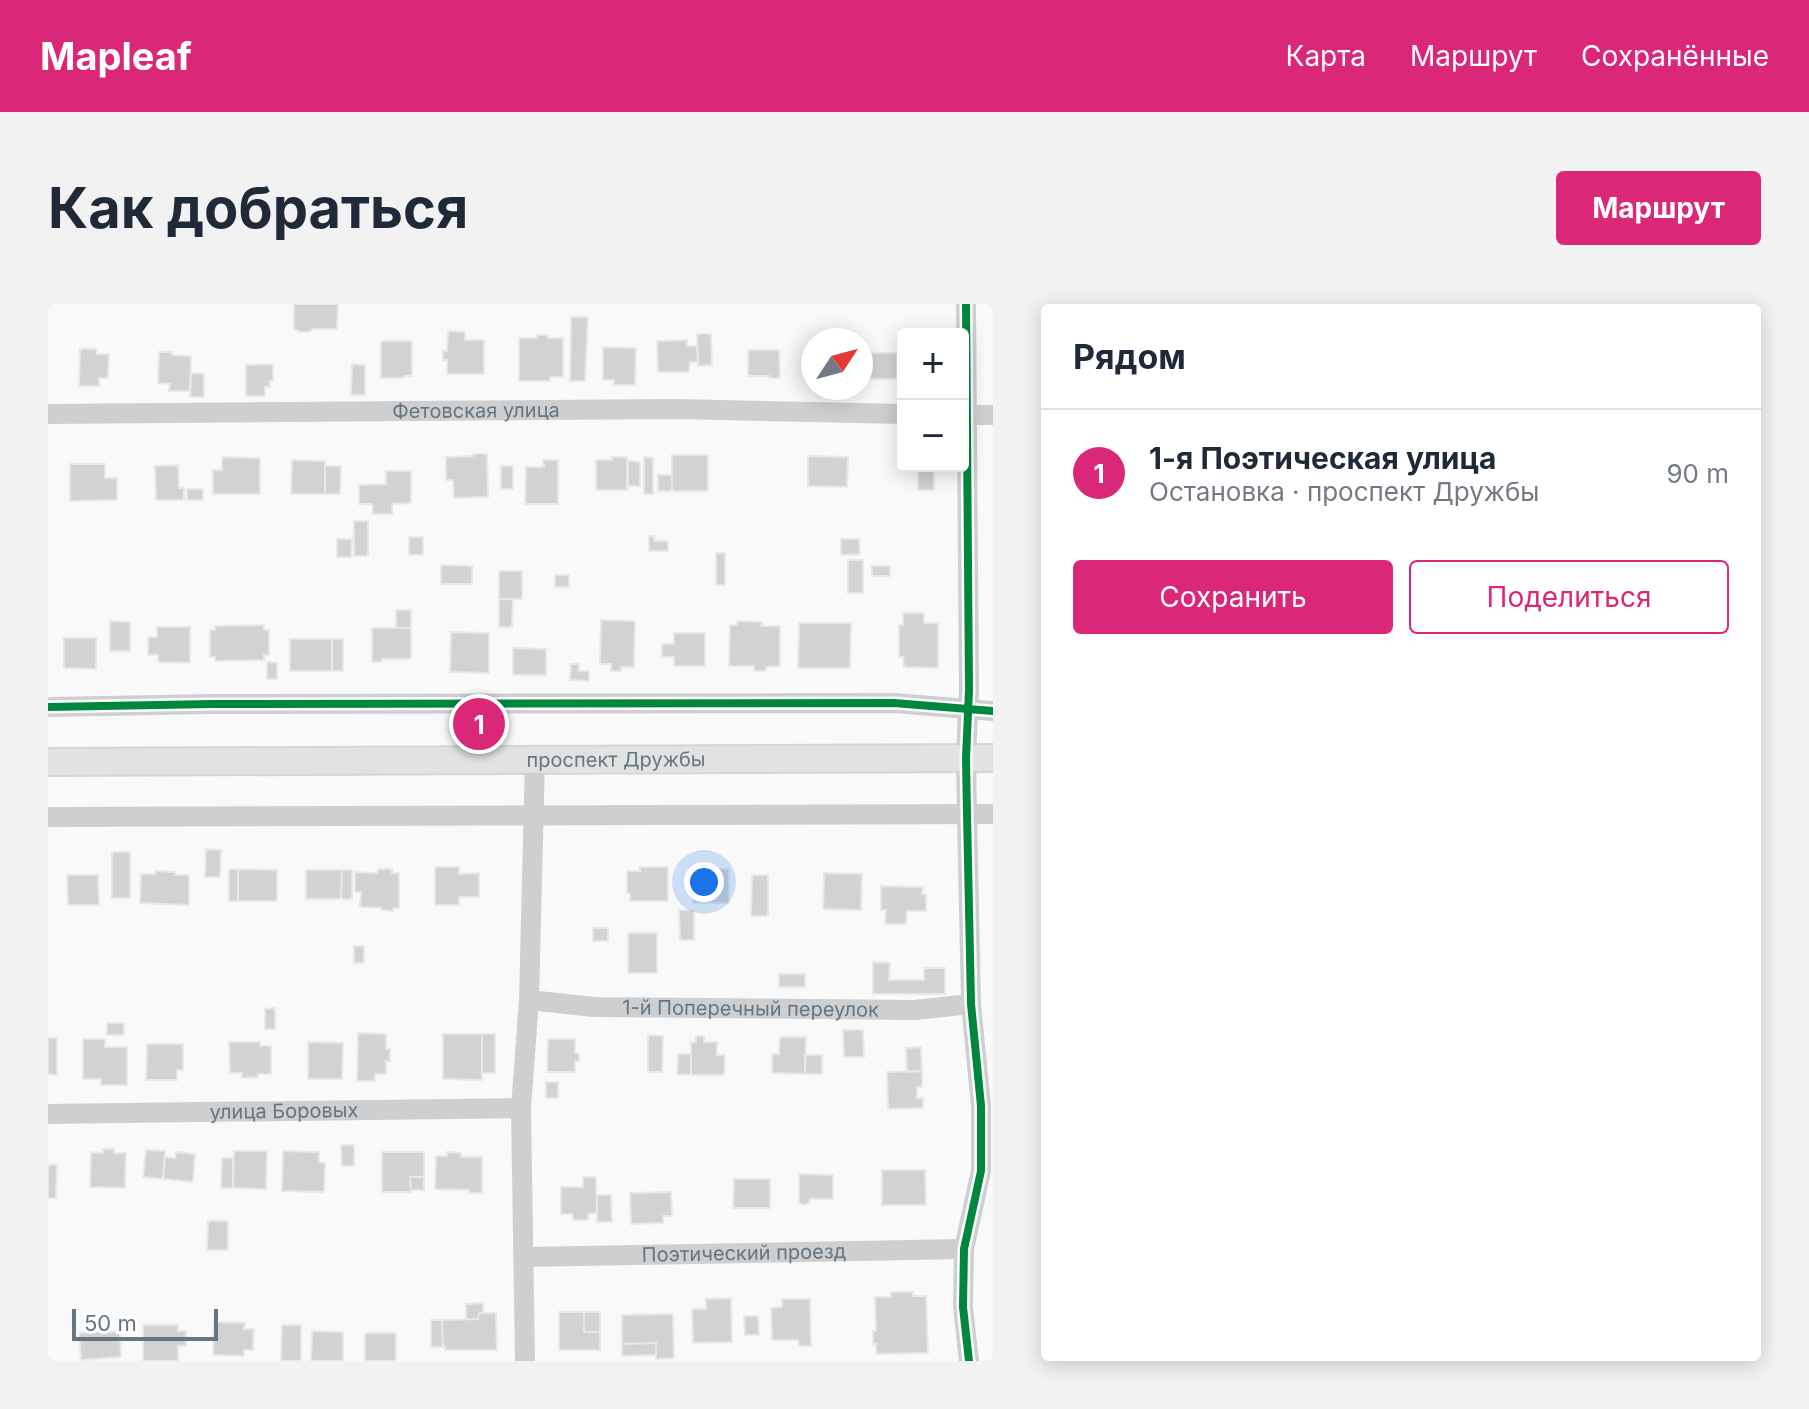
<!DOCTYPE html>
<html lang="ru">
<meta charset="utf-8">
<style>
body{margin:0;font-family:Inter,sans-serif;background:#f2f2f3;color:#1f2937}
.controls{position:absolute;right:24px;top:24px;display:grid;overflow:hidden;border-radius:8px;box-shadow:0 4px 20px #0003}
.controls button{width:72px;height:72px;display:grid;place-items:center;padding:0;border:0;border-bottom:2px solid #e0e1e3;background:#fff;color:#1f2937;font:40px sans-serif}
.compass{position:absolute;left:753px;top:24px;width:72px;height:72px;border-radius:50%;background:#fff;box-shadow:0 4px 20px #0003;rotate:54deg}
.scale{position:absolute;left:24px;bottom:20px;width:146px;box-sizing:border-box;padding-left:8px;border:4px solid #657683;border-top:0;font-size:22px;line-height:28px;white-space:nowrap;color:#657683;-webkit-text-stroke:6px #fff;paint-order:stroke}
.you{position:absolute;left:656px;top:578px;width:28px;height:28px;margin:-20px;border:6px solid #fff;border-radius:50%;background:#1a73e8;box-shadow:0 0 0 12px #1a73e833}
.badge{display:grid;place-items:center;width:52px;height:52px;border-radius:50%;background:#db2777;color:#fff;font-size:26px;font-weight:700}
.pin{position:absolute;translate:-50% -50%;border:4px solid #fff;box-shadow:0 2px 8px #0006}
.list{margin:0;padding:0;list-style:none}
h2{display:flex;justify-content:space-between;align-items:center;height:104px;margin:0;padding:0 32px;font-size:34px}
h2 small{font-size:26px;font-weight:400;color:#747a83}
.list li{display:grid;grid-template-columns:52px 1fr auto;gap:24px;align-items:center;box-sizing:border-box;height:128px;padding:0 32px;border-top:2px solid #e0e1e3}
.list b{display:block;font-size:30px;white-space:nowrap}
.list p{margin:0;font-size:26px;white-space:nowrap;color:#747a83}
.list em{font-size:26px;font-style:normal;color:#747a83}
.actions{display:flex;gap:16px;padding:24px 32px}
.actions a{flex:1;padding:18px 0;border:2px solid #db2777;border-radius:8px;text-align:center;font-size:28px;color:#db2777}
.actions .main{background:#db2777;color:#fff}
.map{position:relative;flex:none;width:945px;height:1057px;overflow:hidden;border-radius:8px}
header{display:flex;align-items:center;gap:48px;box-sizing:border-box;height:112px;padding:0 40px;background:#db2777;color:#fff}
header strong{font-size:38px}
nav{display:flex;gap:44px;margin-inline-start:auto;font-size:28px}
.intro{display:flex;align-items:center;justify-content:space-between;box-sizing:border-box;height:192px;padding:0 48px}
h1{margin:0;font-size:56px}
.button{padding:20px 36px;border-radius:8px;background:#db2777;color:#fff;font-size:28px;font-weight:700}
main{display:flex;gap:48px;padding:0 48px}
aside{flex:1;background:#fff;border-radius:8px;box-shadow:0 4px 20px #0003}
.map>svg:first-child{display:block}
.building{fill:#d0d2d3;stroke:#e8e8e8;stroke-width:2}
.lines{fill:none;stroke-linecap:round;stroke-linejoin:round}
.major-casing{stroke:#d5d6d7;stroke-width:30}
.minor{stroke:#cecfd0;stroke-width:20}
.major{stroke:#e1e2e2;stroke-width:26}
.cycleway-casing{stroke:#fff;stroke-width:13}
.cycleway{stroke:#00873e;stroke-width:8}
.labels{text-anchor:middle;stroke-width:8;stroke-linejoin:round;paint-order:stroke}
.street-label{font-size:20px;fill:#657683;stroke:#fff}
</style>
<header>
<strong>Mapleaf</strong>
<nav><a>Карта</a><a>Маршрут</a><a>Сохранённые</a></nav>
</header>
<div class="intro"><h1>Как добраться</h1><a class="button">Маршрут</a></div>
<main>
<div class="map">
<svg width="945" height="1057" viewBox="0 0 945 1057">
<rect width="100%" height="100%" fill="#f9f9f9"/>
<path class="building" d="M246 0H290L289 25H265L261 28H252L246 25Z
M523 13H540L537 77H522Z
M400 27 417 28V36H436V70H399V56H395V47H399Z
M649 30H663L664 61 650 62Z
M489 31H500V34H515V73H502V77H471V34H489Z
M639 36V42H649L650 58H642L641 68H610L609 37Z
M333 37H364V72H356V74H333Z
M555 43 588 44 587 81H566V76H555Z
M32 45H48L49 50H61L60 74H51V82H31Z
M700 46H731L732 74H721V72H700Z
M111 48H124V51L143 52 142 87H121L122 80 110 79Z
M820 49H849V75H820Z
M225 60V77H222V83H217V92H198V61Z
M304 60 317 61V91H303Z
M143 69 156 70V93H142Z
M425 150H439L440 193 406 194 405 176H398V153L425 152Z
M624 151H660V187H624Z
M760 152 800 153 799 183 760 182Z
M174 153 212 154V190H165V166H174Z
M564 153H579V186H548V156H564Z
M596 153 605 154V190H596Z
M244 156 277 157V190H243Z
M495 156H510V200H477L478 163H496Z
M580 157 592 158V182H580Z
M22 160H57V174H69V196L22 197Z
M130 161 131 184H136V196H108L107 162Z
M277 162H293L292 190H277Z
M453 162H465V185H453Z
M870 162H886V186H870Z
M338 167H363V199L344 200V210H325L324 200H311V181L338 180Z
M610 171H624V187H610Z
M139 185H155V196H139Z
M306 217H320V252H306Z
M601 232H606V237H620V247H601Z
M361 233H375V251H361Z
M289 235H304L303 253H289Z
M793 235H811L812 250 793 251Z
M668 249H677V281H668Z
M800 256H815V289H800Z
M393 261 424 262V280H393Z
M824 262H842V272H824Z
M451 267H474V295H451Z
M507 271H521V283H507Z
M451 295H465L464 323H451Z
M348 306H363V324H348Z
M855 309H876V319H890V364L856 363 855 353H851V321H855Z
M553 316 587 317 586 363H573V367H563V360H552Z
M62 317 82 318V347H62Z
M689 317 714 318 713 322H732V362L718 363V367H706V362H681L682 321H689Z
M751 319H803L802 364H750Z
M216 321V326H221V351H216V356L167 357V353H162V326H167V322Z
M109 323H142V359L110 358V351H100V333H109Z
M324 324H363V355H334V358H324Z
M403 328 441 329V369L402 368Z
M626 329H657V362H626V353H614V340H626Z
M16 334H48V365L16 364Z
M242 335H284V367H242Z
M284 335H295V367H284Z
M465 344 498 345V371H465Z
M219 358 229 359V375H219Z
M523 360H531V367H541V377L522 376Z
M158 545 173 546 172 573H157Z
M64 548H82V594H64Z
M387 563H411V570L431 569V593H411V601H387Z
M592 563H620V597H582V589H579V567H592Z
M181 565H190V597H181Z
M190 565 229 566V597H190Z
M330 565H344V569H351V604H345V607L333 606V604L312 603 313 588H307V568L330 569Z
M645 565H681V599H645Z
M258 566H294L293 595H258Z
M294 566H304V595H293Z
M107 567 127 568V571H141V601L92 599 93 570H107Z
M776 569 814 570 813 606 775 605Z
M19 571H50L51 601H20Z
M704 571H720V612H703Z
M833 582 875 583 874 590 878 591V607H859L858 620H837L838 606H833Z
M631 606H646V636H632Z
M545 624H560V637H545Z
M580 629H609V669H580Z
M306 642H316V659H306Z
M825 658 842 659 841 676H876V664H897V690H825Z
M731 670H757V683H731Z
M227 704V725H217V705Z
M59 719H76V731H59Z
M795 726H815L816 753H796Z
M310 729 338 730V745H342V757H338V770H327V777H309Z
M395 730H434V776L395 775Z
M434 730H447V769H434Z
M600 731 615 732 614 768H600Z
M648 732H656V738H669V751H677L676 771H643V738H648Z
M732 733H758L757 770 724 769V750H731Z
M0 734H9V771L0 770Z
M35 735H57V743H79V781H53V775H35Z
M500 735H527V749H531V757H527V768H499Z
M181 738H212V742H223V770H210V773L194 774V769H182Z
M260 738 295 739 294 775H260Z
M99 740H135V766H129V776H98Z
M873 743 874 767 859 768 858 744Z
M630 750H643V771L629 770Z
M757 751H774V770H757Z
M874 767V783H869V794H875V804L840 805 839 768Z
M498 778H510V794H498Z
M293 841H306V862H294Z
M55 845H66V849H78L77 884 42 883 43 848 55 849Z
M98 846 117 847 115 875 95 873Z
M186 847H219L218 885 185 884Z
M235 847 271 848V858L277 859 276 888 234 887Z
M128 848 147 850 145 878 115 875 117 853 127 854Z
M334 848H376V873H362L363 888H334Z
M399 848 413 849V853H434V889H421V886L387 885 388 852H399Z
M174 854H185V884H173Z
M0 861H9L8 894H0Z
M834 866H877L878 901H834Z
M751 870 785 871V895H762L761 899 756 901 751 899Z
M362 873H376V886H363Z
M535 873H548L549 909 540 910V916H525L524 910H513V883H535Z
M686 875H722V904H685Z
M623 888 624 912H615V919L583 920 582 889Z
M549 891H563L564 918H549Z
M160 917H180V946H159Z
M843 988H865V992H878L880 1049 828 1050V1040H825V1027H828L827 993H843Z
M683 994 684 1038 645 1039 644 1005H658V995Z
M734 995H762L763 1042H751L750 1036H724L723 1004 734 1003Z
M435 999V1009H431L430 1015H418V1000Z
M511 1008H536V1028H552V1046H511Z
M536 1008H552V1028H536Z
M431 1009H448L449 1046H397V1043H395L394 1016 430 1015Z
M625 1010 626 1054 608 1055V1039L574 1040V1011Z
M696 1012H710L711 1031H697Z
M383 1016H394L395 1043H383Z
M166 1018 197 1019 196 1025H206L205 1046H196V1052L165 1051Z
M95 1021H130V1027H138V1042H130V1057H95Z
M234 1021H253V1057H233Z
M72 1027 73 1053 33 1056 31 1029Z
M264 1027 295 1028V1057H263Z
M317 1029H348V1057H317Z
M608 1039V1051L574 1052V1040Z"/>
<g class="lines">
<defs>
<g id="major">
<path id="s5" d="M0 458 945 454"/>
</g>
</defs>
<use href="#major" class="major-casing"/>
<g class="minor">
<path d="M918 0 921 386 918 454 919 510 923 700 933 802V867L916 945 915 1003 921 1057"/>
<path id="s1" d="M0 110 628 105 855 110"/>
<path d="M915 111H945"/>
<path d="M0 403 164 400 846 399 945 407"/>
<path d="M0 513 945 510"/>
<path id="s2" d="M481 696 546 703 867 706 923 700"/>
<path id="s3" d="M0 810 473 804"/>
<path id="s4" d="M476 953 916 945"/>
<path d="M477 1057 473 804 481 696 487 455"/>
</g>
<use href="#major" class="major"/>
<defs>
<path id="cycleway" d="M918 0 921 386 918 454 919 510 923 700 933 802V867L916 945 915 1003 921 1057
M0 403 164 400 846 399 945 407"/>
</defs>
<use href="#cycleway" class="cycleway-casing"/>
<use href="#cycleway" class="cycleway"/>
</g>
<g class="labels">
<g class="street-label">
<text dy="7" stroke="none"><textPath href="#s1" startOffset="428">Фетовская улица</textPath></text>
<text dy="7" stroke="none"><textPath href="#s5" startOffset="568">проспект Дружбы</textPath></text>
<text dy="7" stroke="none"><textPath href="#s2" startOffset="222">1-й Поперечный переулок</textPath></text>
<text dy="7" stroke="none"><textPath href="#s3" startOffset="236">улица Боровых</textPath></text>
<text dy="7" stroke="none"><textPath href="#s4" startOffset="220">Поэтический проезд</textPath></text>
</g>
</g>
</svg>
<div class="controls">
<button>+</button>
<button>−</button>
</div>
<svg class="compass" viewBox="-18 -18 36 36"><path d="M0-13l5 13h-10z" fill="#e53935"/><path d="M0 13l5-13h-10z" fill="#747a83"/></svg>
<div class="scale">50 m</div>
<div class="you"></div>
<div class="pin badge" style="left:431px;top:420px">1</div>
</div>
<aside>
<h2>Рядом<small></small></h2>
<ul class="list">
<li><span class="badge">1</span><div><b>1-я Поэтическая улица</b><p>Остановка · проспект Дружбы</p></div><em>90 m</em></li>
</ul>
<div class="actions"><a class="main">Сохранить</a><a>Поделиться</a></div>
</aside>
</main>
